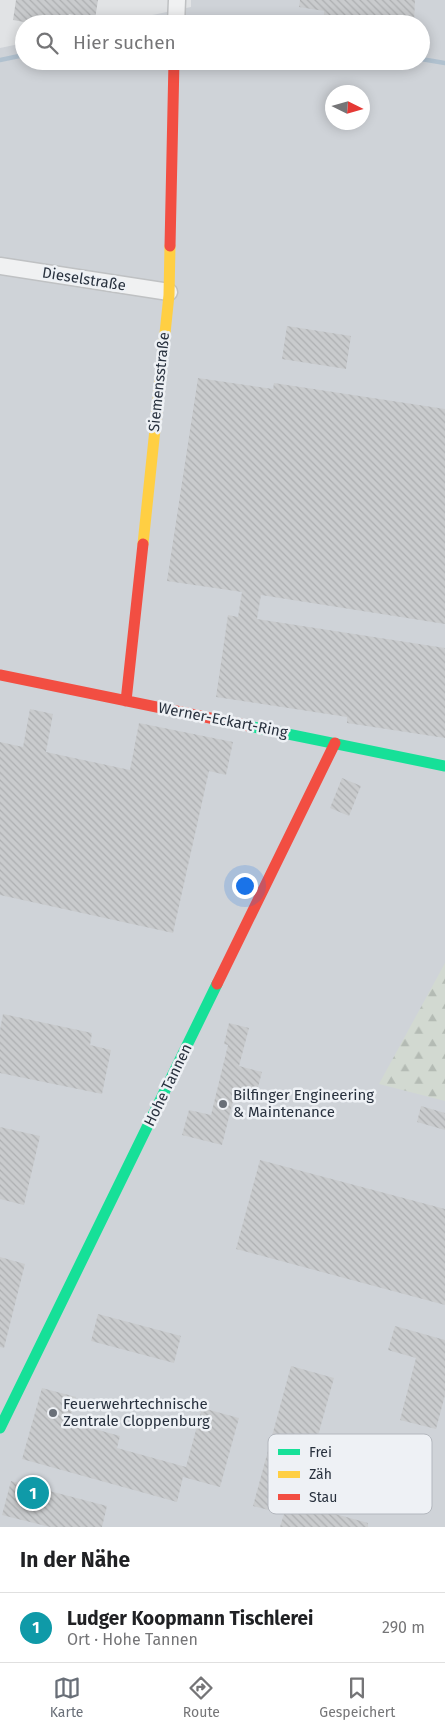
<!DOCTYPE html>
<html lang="de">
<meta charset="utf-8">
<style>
body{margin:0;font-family:"Fira Sans",sans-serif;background:#f6f6f6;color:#202124}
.compass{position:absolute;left:325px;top:85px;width:45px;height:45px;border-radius:50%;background:#fff;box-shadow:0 2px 12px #0003;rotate:95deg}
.you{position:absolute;left:244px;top:885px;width:18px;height:18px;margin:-12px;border:4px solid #fff;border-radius:50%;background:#1a73e8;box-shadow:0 0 0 8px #1a73e833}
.badge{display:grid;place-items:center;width:32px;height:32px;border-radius:50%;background:#696f78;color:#fff;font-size:16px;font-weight:700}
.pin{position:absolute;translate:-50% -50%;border:2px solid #fff;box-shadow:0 1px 5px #0006}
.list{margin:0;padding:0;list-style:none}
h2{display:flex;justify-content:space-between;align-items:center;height:65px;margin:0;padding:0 20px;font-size:21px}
h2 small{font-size:16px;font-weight:400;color:#757577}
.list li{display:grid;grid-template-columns:32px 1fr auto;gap:15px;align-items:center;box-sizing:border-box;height:70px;padding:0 20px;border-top:1px solid #e0e0e0}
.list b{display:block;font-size:19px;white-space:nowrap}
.list p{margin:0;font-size:16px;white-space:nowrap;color:#757577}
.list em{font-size:16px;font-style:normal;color:#757577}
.icon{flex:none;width:28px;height:28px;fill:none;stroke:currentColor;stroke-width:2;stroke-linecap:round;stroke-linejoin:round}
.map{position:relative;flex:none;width:445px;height:1527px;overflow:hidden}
.search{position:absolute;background:#fff;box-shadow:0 2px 12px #0003;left:15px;right:15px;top:15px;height:55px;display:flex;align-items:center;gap:12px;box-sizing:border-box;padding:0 18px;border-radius:28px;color:#757577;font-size:19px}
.sheet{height:135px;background:#fff}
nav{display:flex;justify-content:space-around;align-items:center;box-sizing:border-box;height:70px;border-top:1px solid #e0e0e0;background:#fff;font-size:14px;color:#757577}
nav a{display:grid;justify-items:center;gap:2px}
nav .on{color:#696f78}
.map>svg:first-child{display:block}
.built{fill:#cfd3d8;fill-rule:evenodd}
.forest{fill:url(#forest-firs)}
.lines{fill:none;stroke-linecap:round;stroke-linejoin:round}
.stream{stroke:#b0c1cf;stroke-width:4.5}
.building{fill:url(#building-back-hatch)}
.street-casing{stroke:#bfc1c3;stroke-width:19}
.street{stroke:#f0f1f2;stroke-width:16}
.fast{stroke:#16e098;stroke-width:11}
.slow{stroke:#ffcf43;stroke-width:11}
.jam{stroke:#f24e42;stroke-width:11}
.poi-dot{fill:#696f78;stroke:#eef1f5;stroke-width:2}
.labels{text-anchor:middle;stroke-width:5;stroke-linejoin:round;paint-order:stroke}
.street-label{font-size:15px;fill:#28313e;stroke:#eef1f5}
.poi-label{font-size:15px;fill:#28313e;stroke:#eef1f5;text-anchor:start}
.key{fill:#eef1f5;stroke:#b3b7be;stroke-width:1}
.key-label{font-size:14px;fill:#28313e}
</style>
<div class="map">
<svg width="445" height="1527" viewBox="0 0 445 1527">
<defs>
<pattern id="forest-firs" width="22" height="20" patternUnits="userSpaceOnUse" patternTransform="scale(1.25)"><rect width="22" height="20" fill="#d2d9d1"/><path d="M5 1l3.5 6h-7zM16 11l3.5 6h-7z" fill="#b4bbb4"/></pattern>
<pattern id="building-back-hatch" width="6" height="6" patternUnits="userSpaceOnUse" patternTransform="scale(1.25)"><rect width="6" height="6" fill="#c9cbcd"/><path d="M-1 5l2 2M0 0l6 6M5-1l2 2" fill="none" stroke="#adafb1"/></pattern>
</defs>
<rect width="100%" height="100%" fill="#e1e3e5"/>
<path class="built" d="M191 0H445V1527H0V48L24 43V61H421V24H109L191 7ZM332 92H362V122H332Z"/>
<path class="forest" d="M445 963V1101L379 1084Z"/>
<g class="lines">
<path class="stream" d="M192 23 198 24
M164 24 166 23
M421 59 445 63
M0 60 24 55"/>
</g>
<path class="building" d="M16 0H98L95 19 69 14 67 23 61 22 60 24H35L13 20Z
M300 0H415L414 24 324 22V11L299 7Z
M287 326 351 336 346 369 282 359Z
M198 378 273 389 274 383 445 409V624L261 595 257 619 445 648V738L347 723V717L216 697 228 615 238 617 242 592 167 581Z
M30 709 53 714 46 752 130 770 139 723 233 742 226 775 209 771 173 933 0 895V742L23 747Z
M342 778 361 786 349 816 330 808Z
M3 1014 92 1033 90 1045 111 1050 102 1094 0 1073V1030Z
M229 1023 249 1028 239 1066 262 1072 255 1098 235 1093 222 1145 182 1135 189 1110 211 1115 228 1045 224 1044Z
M421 1106 445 1113V1130L417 1122Z
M0 1127 40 1136 24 1205 0 1199Z
M260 1160 445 1209V1305L236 1249Z
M0 1257 25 1264 4 1348 0 1347Z
M98 1314 181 1336 174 1363 91 1341Z
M395 1326 445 1340V1395L436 1429 400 1420 416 1358 388 1350Z
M291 1366 334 1378 299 1504 368 1523V1527H280L284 1514 253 1506Z
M42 1388 76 1397 69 1422 120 1436 117 1448 186 1467 202 1408 239 1418 220 1487 183 1477 177 1502 22 1459Z
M11 1481 107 1506 102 1527H50L2 1515Z"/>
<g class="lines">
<defs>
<path id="street" d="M176 24 177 0
M0 266 169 292"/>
</defs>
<use href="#street" class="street-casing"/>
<use href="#street" class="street"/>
<path class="fast" d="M249 726 445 766
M0 1428 217 984"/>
<path class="slow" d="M143 544 169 295 170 246"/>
<path class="jam" d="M170 246 174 61
M0 675 249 726
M126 701 143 544
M217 984 335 743"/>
</g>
<g class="poi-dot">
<circle cx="223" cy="1104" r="5"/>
<circle cx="53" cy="1413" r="5"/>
</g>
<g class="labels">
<g class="street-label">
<text transform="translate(84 279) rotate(9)" y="5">Dieselstraße</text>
<text transform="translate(159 382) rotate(-84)" y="5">Siemensstraße</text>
<text transform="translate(223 720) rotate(11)" y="5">Werner-Eckart-Ring</text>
<text transform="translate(168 1085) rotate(-64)" y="5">Hohe Tannen</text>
</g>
<g class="poi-label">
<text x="233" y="1100">Bilfinger Engineering<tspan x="233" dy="17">&amp; Maintenance</tspan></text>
<text x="63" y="1409">Feuerwehrtechnische<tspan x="63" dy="17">Zentrale Cloppenburg</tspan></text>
</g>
</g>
<rect x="268" y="1434" width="164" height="80" rx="8" class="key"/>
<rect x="278" y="1449" width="22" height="6" fill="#16e098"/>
<rect x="278" y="1471" width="22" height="7" fill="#ffcf43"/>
<rect x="278" y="1494" width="22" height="6" fill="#f24e42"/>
<g class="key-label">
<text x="309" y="1457">Frei</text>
<text x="309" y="1479">Zäh</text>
<text x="309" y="1502">Stau</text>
</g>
</svg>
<svg class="compass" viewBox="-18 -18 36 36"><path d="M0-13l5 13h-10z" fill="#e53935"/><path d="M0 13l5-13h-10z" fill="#757577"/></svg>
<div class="you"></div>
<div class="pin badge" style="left:33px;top:1493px;background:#0f9aa8">1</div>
<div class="search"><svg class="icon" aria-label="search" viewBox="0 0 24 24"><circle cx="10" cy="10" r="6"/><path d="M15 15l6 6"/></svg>Hier suchen</div>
</div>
<section class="sheet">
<h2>In der Nähe<small></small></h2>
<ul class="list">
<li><span class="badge" style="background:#0f9aa8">1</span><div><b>Ludger Koopmann Tischlerei</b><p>Ort · Hohe Tannen</p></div><em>290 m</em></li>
</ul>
</section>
<nav>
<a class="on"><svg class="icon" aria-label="map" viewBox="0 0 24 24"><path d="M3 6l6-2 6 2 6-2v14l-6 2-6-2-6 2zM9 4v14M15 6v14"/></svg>Karte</a>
<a><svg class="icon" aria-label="directions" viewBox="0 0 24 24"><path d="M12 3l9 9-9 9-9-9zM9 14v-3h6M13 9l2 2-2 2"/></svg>Route</a>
<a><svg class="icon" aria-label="saved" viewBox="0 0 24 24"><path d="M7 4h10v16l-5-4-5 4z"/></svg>Gespeichert</a>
</nav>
